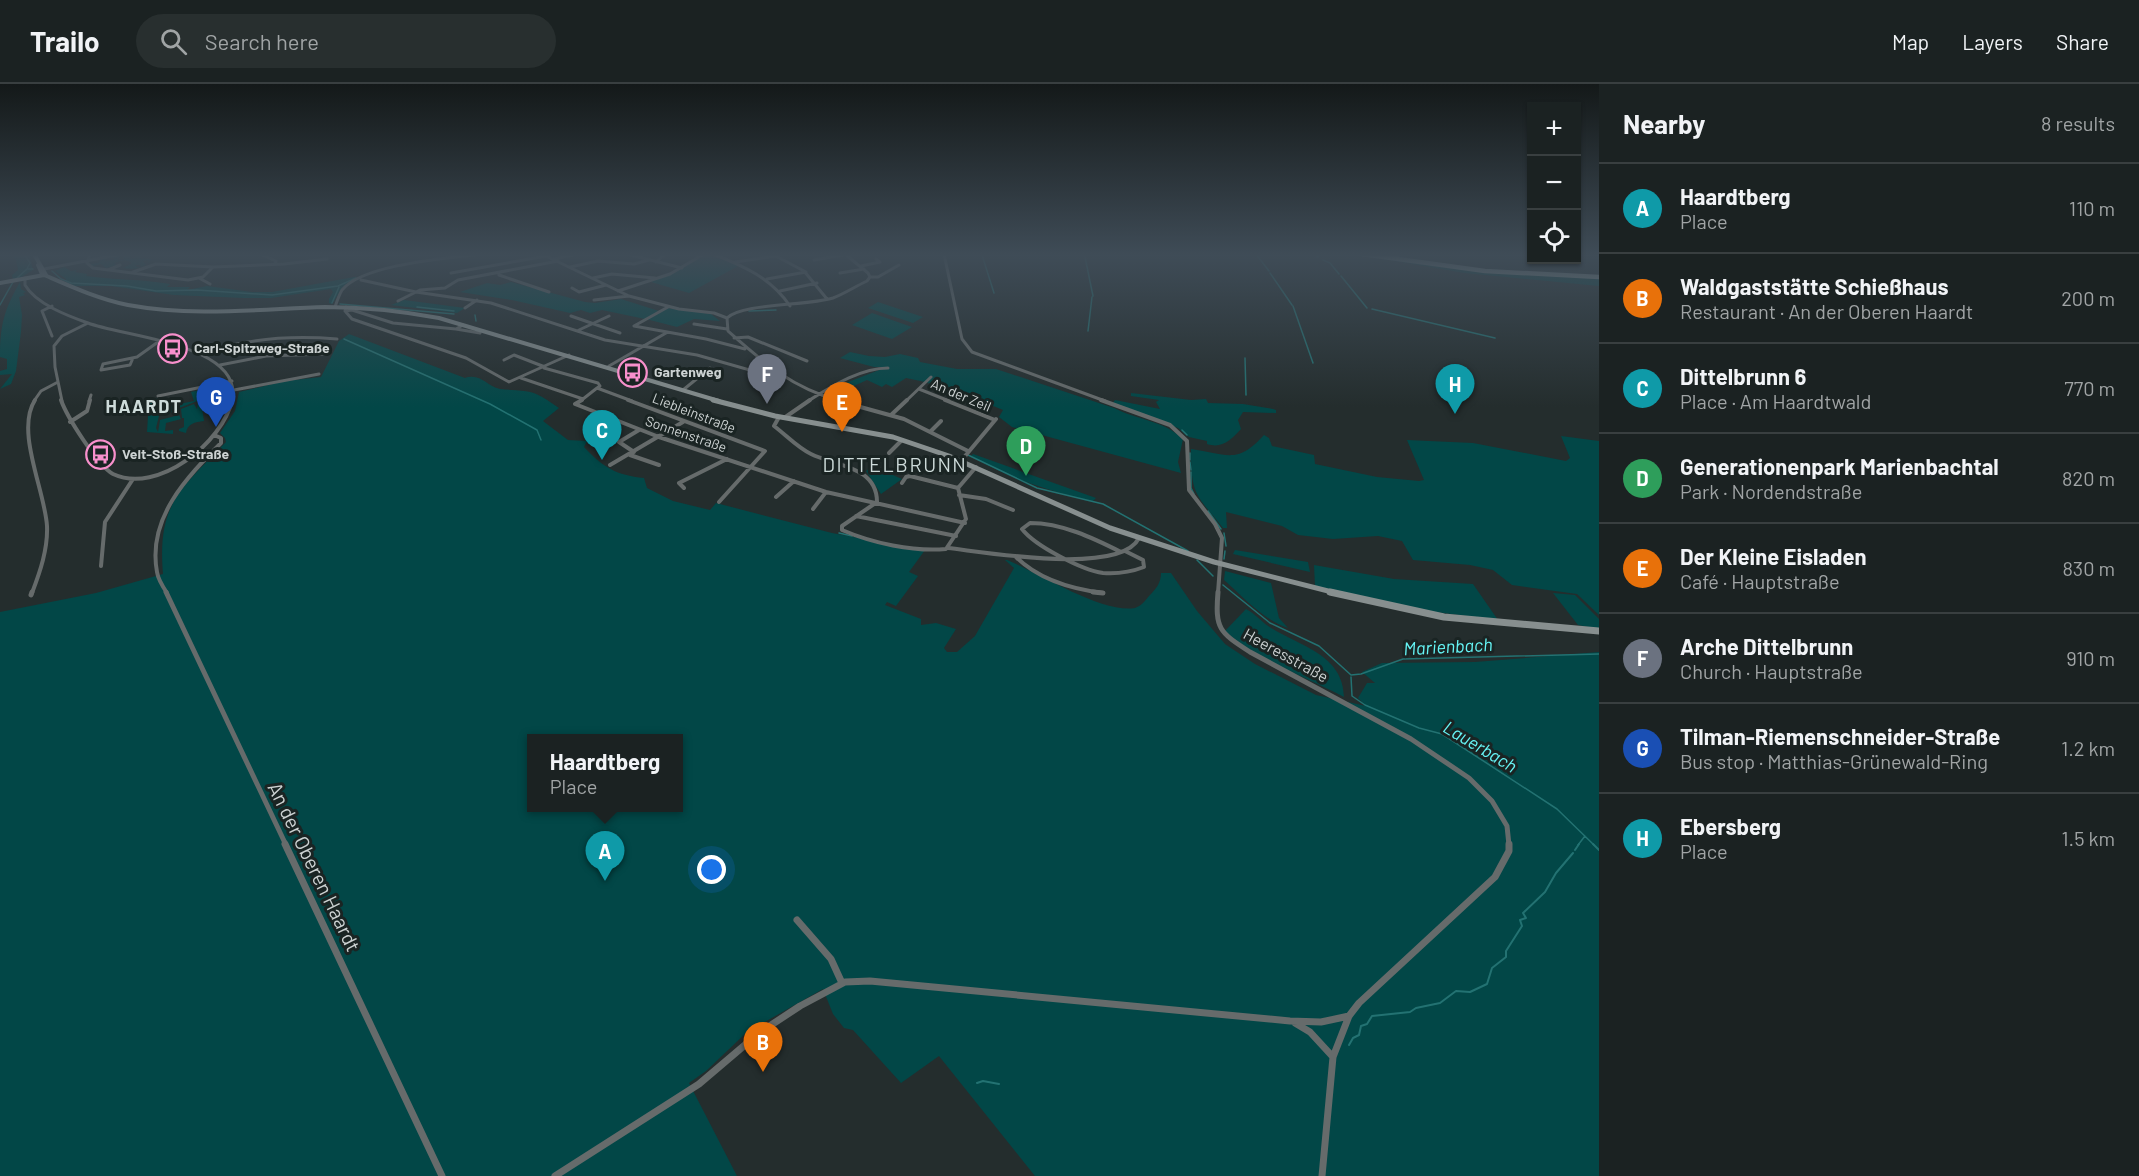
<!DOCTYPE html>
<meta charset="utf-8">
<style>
body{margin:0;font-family:Barlow,sans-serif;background:#282f2f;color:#f1f3f6}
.controls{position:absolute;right:18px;top:18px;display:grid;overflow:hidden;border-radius:0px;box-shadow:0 2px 4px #0004}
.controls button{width:54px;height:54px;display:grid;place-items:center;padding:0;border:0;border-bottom:2px solid #393f40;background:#1b2222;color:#f1f3f6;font:30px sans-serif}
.you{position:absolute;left:712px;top:786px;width:21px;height:21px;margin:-15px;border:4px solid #fff;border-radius:50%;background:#1a73e8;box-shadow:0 0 0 9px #1a73e833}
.badge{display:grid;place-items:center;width:39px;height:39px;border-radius:50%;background:#f890cc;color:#fff;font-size:20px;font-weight:700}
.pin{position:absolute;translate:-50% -50px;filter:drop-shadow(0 2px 3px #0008)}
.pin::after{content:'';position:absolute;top:32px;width:21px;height:18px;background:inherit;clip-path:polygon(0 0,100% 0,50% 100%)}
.popup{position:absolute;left:527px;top:650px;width:156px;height:78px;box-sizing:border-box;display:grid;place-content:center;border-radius:0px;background:#1b2222;filter:drop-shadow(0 2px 4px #0005);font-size:20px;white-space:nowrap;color:#a0a4a5}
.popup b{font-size:22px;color:#f1f3f6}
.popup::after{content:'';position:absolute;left:50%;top:100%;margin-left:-12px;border:12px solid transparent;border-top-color:#1b2222}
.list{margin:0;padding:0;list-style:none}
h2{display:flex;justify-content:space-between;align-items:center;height:78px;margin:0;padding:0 24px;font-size:26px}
h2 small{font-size:20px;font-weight:400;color:#a0a4a5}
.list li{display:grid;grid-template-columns:39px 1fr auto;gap:18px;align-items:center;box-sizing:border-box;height:90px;padding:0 24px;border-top:2px solid #393f40}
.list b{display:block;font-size:22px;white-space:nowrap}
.list p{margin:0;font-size:20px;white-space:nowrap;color:#a0a4a5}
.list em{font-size:20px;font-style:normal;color:#a0a4a5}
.icon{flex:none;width:33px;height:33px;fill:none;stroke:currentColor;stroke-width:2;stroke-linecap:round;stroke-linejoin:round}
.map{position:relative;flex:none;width:1599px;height:1092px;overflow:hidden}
header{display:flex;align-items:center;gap:36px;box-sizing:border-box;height:84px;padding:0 30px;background:#1b2222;border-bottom:2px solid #393f40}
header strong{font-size:28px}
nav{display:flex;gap:33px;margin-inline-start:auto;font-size:21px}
.search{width:420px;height:54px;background:#282f2f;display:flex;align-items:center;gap:15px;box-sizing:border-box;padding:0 21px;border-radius:33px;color:#a0a4a5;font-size:22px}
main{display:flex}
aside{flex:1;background:#1b2222}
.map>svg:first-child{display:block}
.green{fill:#024747;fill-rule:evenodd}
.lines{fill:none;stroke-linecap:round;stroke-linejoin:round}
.stream-far1{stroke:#237272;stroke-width:1.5}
.stream{stroke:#237272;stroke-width:2}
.street-far3{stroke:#666b6b;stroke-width:3}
.street-far2{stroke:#666b6b;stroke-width:4}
.street-far1{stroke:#666b6b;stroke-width:5}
.street{stroke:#666b6b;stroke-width:7}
.secondary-far2{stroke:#878f8f;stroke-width:4}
.secondary-far1{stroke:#878f8f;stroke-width:5}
.secondary{stroke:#878f8f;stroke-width:7}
.primary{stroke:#a1abab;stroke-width:4.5}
.labels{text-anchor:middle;stroke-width:6;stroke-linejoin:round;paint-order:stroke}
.far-poi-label{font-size:14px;font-weight:bold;fill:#ccd2d2;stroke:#1a2423;text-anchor:start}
.far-street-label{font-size:14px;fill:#ccd2d2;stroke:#1a2423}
.street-label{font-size:16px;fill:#ccd2d2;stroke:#1a2423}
.far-district-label{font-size:18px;font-weight:bold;letter-spacing:1.5px;fill:#cedbda;stroke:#1a2423}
.water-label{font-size:18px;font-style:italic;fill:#66f6f7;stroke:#1a2423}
.quarter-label{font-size:20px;letter-spacing:1.5px;fill:#cedbda;stroke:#1a2423}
.near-street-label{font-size:20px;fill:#ccd2d2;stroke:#1a2423}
</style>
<header>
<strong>Trailo</strong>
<div class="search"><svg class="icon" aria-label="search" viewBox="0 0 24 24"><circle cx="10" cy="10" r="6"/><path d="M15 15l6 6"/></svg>Search here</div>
<nav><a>Map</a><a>Layers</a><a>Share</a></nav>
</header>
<main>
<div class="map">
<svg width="1599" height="1092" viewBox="0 0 1599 1092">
<rect width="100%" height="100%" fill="#242d2d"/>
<path class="green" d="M11 170H29L33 186 20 194 13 196 12 191 18 186 16 176Z
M138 170H142L140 174 152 175 148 179V176L143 177 146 181 140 183 141 181H137L135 182 140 184 122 186 131 185 123 184 131 180V178L124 176 114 179 117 181 106 184 101 180 93 182 90 180 99 179 100 176 89 179 107 174 105 177 113 176 115 174H111L112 173 119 172 118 176H124L123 172 131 171 130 175 138 173H134Z
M1354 170 1423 180 1599 194V202L1464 189Z
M707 171 740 181 689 209 651 198Z
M64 183 71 187 77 186 75 188 87 190 86 192C114 196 142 195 170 200L167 203H190L187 206 207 202 252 208H272L354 193 359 195 342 204 332 220 329 219V215L333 208 331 205 271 214H244L174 211 111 202H74L65 198 66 195 55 187Z
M20 198 21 205 26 208 23 209 25 211 19 213 22 231 21 248 16 287 11 300 0 305 12 290 0 291V287L7 285V275L0 273C0 241 4 226 20 198Z
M511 198 585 218 595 219 621 215 659 227 645 235 602 226 590 229 581 226 570 229 512 216 460 208 487 199 500 201Z
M404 216 465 224 457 229 391 221Z
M878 218 923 233 913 239 868 224Z
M668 224 711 230 720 237 694 235 677 243 646 235Z
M872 229 912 243 892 255 852 241Z
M349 250 465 294C481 289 486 302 500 305 508 306 516 306 524 307 538 308 548 317 559 324L543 337 568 356 587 357 584 363C604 384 616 391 644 394L647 404 673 417 710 426 716 419 832 449 925 466 909 488 918 492 896 522 887 518 885 521 921 535V541L936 539 956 545 944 564 947 568H957L975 552 1014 484 1005 476H1007C1037 488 1103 530 1135 524 1141 522 1145 517 1149 512 1156 505 1161 499 1161 489H1171L1197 527 1225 560 1255 580 1316 611 1366 622 1358 614 1367 599H1375L1362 588 1382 579 1475 578 1599 568V1092H1035L939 972 901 999 853 946 844 944 833 930 823 905 747 948 706 987 689 999 737 1092H0V528L96 509 163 490C157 419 181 405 226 358L225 354 220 349 235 327 239 308 285 297 321 293 339 257ZM532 654H678V724H532Z
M850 268 869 272 885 273 900 270 918 274 920 278 957 285H996L1114 324C1137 336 1163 336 1183 355L1178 378 1181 389 1012 343 999 333 1003 326 947 303 927 299 933 292 925 298 906 294 892 303 886 300 882 303 867 296 854 302 843 300 887 283H874L840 274Z
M226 300 228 301 230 310 200 316 179 324V329L169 328 159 332 156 344 158 348 160 336 179 331 181 335 166 339 165 347 173 346V350L147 348 149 316 165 313 164 321 159 324 194 317 191 308Z
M1131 309 1191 316 1206 315 1208 319 1243 320 1273 325 1276 326V329L1243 328 1238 336 1241 345C1231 356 1222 365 1207 360V357L1189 353 1178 344 1112 320 1115 316 1160 325 1156 318 1159 316 1131 312Z
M201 317 204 337C195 338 187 340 186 349L179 347V345L184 343V334H182L181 325 194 320 197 325 198 318Z
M1264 351 1269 354 1272 362 1314 371 1315 380 1377 393 1419 397 1424 396 1407 356 1473 359 1566 377 1570 374 1561 352 1599 357V531L1577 510 1512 501 1493 486 1470 481 1413 476 1402 457 1378 452 1333 455 1298 451 1282 442 1226 428 1227 444H1223C1195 409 1191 411 1191 365 1227 370 1237 381 1264 351Z
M973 370 1096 414 1093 417C1052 408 1008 394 971 372Z
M872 382 902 395 881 410 866 387Z
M1235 466 1308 478 1310 488 1233 470Z
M1314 481 1394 495 1473 500 1498 536 1420 526 1315 502Z
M1225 487 1271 499 1279 534 1288 544C1264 536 1243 513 1224 496Z
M1553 509 1575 511 1599 535V545L1578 541Z
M1246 525C1256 530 1263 540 1273 545 1302 563 1343 571 1344 613 1306 593 1256 576 1225 547Z"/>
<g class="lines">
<path class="stream-far1" d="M24 170 30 179 27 185H33
M969 170H973
M1256 170 1269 187
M1313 170 1318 173
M982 171 994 209
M1085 173 1093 212
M1323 176 1330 179 1339 190
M52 187 61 195 71 199 127 202 156 207 197 206 272 211 338 202 356 194
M1270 189 1292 221
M1341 192 1367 224
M16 195 27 185
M332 219 339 203
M340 220 454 230
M0 221 13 198
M1293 222 1313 279
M417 223 454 227
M1372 225 1495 254
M749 227 776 226
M475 231 476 237
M1088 247 1092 213
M344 255 490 320 537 346 541 356
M1245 274 1246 311
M1182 346 1187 351
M1190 369V376
M968 371 1037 404 1103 420 1188 467
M1190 378 1191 386
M1191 388V404L1194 410
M1208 427 1221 445
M839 449 852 452
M1224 449 1226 462
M1224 475 1225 467
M1197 476 1213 492
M1223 501 1270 539 1319 562 1351 591 1361 590 1403 575 1599 570
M1351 593 1352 612 1365 621 1419 644 1442 650 1557 725 1594 761
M1578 761 1585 752"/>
<path class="stream" d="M1593 760 1599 766
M1575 766 1579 760
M1349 961 1353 954 1359 951 1361 942 1367 940 1372 932 1410 928 1416 924 1440 919 1456 907 1470 908 1487 900 1492 884 1506 873V867L1522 842 1520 836 1526 834 1523 829 1545 808 1556 789 1573 769
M977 999 983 997 999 1000"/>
<path class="street-far3" d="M90 170 87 179 93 184 188 196 203 193 213 183 156 180 133 188
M260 170 276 177 275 180
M627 170 682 184
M713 170C744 182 771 194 790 222
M772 170 804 187 827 215
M944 170 962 255 972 268 1105 317
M554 175 577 170
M814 176 848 170
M656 178 665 170
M735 178 776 172
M861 182 880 178 876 175
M213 183 284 180 327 175
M570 183 598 177 634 180 649 176
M44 185 122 170
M108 186 120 181
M451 189 546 172 629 212 679 225 714 229 727 234
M840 189 864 185
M499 191 549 208
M870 193H878L899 181
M25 194V201C36 220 68 232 88 239
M199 194 210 200
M593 194 612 190 655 194
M767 195 806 188
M361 196 416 208 491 219 605 256 697 271 764 290H778
M572 204 579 208 606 201
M618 207 670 190 704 170
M780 207 817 199
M594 216 629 212
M398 217 420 206 445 204 458 196 558 177
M52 222 42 227 52 252
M335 223C337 217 339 211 342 206 363 180 449 174 481 170
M346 223 345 227 352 235 466 274 509 298 569 271
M668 223 634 242 706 255 745 265
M465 224 477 216
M345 227 352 226 393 239 456 245 463 241
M571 232 620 249
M88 239C124 253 245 260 232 317
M694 240 727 245
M456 245 480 249
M579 246 609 232
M734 254 748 253 807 277
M201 270C246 254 290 251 337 255
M133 274 130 281 101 286 103 280 137 273 158 258
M504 276 514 271 545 283
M220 281 266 272 327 270
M609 282 666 249
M544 284 598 299 600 302 597 304
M521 294 583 315 580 317
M597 304 632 317
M919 305 949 317
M234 306 319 290
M683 306 710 284
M158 312 232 297
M583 315 597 304
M34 317 41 307 58 298
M62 317 55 283 54 262 62 252 88 239
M89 317 91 311
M808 317C831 303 860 284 888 284
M840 317C792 304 764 279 728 247L727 234C742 219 807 222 833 214 844 210 856 202 867 197L870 193 868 189 845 170
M906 317 931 293"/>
<path class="street-far2" d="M61 316C67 333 98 382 113 390 158 411 223 358 232 316
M582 316 575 320 659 353 826 408 965 439
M628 316 765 367 719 418
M835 316 904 335 968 367
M945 316 995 336
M1101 316 1170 341 1187 357 1189 406 1215 440 1222 454 1218 509
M891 331 907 316
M779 333 774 342C786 351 798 364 811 370 835 382 877 382 877 418
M784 334 810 316
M70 338 87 327 90 316
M931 347 941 337
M634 368 619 358 639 346
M889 369 902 356
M630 371 659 381
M961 377 996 335
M610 381 683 338
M902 399 906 393 910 392 958 404
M684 404 679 399 727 375
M959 411 986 415 1013 426
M776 413 794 397
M877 418 842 442V446C872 459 913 468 946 465L966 435 958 404 976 383
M813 425 826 408
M856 432 956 452
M948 464C985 468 1120 492 1139 454
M1121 468C1093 454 1062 439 1030 439L1022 445C1035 462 1082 486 1103 489 1117 490 1131 488 1144 483L1143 476 1125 467
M1016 473C1039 496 1071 505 1103 509
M101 482 105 438 133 395
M32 509C40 488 48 465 47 442 45 407 15 347 35 316
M167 509C163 503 158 495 157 488 147 434 187 393 221 359V354L214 351"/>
<path class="street-far1" d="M166 508 286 761
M1093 508 1103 509
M1218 508C1215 545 1219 548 1250 568L1411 655 1469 694 1492 717 1507 742 1509 761
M31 511 32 508"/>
<path class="street" d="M285 760 442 1092
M797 836 831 875 842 899
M1295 939 1310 948 1333 973
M555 1092 699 1000 759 949 800 922 845 898 870 897 1290 937 1321 938 1349 932 1359 919 1495 793 1509 767V760
M1322 1092 1333 973 1349 932"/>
<path class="secondary-far2" d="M34 170 46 191
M38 181 42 190C70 202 98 215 128 221 193 233 260 225 325 223 364 223 401 227 439 234L719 317
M0 199 44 191"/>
<path class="secondary-far1" d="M713 316 775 332 893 353 949 372 1110 444 1214 478 1336 509"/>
<path class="secondary" d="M1330 508 1444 533 1599 547"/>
<path class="primary" d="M1362 170 1485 187 1599 193"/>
</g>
<linearGradient id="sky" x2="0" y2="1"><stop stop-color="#141919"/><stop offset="0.53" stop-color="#3f4c57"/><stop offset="1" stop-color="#3f4c57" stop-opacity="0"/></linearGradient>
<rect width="1599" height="323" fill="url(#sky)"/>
<defs>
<symbol id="bus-ring" viewBox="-11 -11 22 22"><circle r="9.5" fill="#1a2423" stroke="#f890cc" stroke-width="1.5"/><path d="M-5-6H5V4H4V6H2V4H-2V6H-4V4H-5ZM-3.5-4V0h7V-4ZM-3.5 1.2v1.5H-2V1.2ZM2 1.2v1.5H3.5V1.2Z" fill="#f890cc"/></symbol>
</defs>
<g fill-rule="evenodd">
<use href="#bus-ring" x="156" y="248" width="33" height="33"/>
<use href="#bus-ring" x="616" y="272" width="33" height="33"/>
<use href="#bus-ring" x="84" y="354" width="33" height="33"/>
</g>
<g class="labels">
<g class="far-poi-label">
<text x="194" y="269">Carl-Spitzweg-Straße</text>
<text x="654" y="293">Gartenweg</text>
<text x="122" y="375">Veit-Stoß-Straße</text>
</g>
<g class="far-street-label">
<text transform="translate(961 311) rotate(23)" y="5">An der Zeil</text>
<text transform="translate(694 329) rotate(21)" y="5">Liebleinstraße</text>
<text transform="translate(686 350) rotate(19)" y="5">Sonnenstraße</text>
</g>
<g class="street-label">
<text transform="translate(1286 571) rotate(29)" y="6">Heeresstraße</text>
</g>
<g class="far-district-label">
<text x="144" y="329">HAARDT</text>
</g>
<g class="water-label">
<text transform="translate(1448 563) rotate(-3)" y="6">Marienbach</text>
<text transform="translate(1480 663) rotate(31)" y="6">Lauerbach</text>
</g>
<g class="quarter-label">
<text x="895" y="388">DITTELBRUNN</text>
</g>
<g class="near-street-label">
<text transform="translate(314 783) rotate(64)" y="7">An der Oberen Haardt</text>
</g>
</g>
</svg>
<div class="controls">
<button>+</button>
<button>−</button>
<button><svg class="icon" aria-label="locate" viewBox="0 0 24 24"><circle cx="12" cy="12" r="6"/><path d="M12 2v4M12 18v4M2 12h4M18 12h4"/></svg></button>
</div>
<div class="you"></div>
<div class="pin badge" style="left:605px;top:797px;background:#0f9aa8">A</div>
<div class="popup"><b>Haardtberg</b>Place</div>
<div class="pin badge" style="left:763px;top:988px;background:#e8710a">B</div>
<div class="pin badge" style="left:602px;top:376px;background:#0f9aa8">C</div>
<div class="pin badge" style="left:1026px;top:392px;background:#2e9e5b">D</div>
<div class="pin badge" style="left:842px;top:348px;background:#e8710a">E</div>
<div class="pin badge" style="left:767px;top:320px;background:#6b7280">F</div>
<div class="pin badge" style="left:216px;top:343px;background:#1a4fb4">G</div>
<div class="pin badge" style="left:1455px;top:330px;background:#0f9aa8">H</div>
</div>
<aside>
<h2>Nearby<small>8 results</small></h2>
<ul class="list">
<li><span class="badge" style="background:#0f9aa8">A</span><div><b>Haardtberg</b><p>Place</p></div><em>110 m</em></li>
<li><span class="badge" style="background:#e8710a">B</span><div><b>Waldgaststätte Schießhaus</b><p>Restaurant · An der Oberen Haardt</p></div><em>200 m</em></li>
<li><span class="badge" style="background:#0f9aa8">C</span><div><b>Dittelbrunn 6</b><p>Place · Am Haardtwald</p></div><em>770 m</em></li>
<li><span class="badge" style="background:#2e9e5b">D</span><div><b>Generationenpark Marienbachtal</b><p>Park · Nordendstraße</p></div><em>820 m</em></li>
<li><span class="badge" style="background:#e8710a">E</span><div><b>Der Kleine Eisladen</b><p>Café · Hauptstraße</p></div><em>830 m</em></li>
<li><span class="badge" style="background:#6b7280">F</span><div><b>Arche Dittelbrunn</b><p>Church · Hauptstraße</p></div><em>910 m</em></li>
<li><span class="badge" style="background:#1a4fb4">G</span><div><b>Tilman-Riemenschneider-Straße</b><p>Bus stop · Matthias-Grünewald-Ring</p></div><em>1.2 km</em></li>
<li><span class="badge" style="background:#0f9aa8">H</span><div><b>Ebersberg</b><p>Place</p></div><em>1.5 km</em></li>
</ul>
</aside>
</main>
